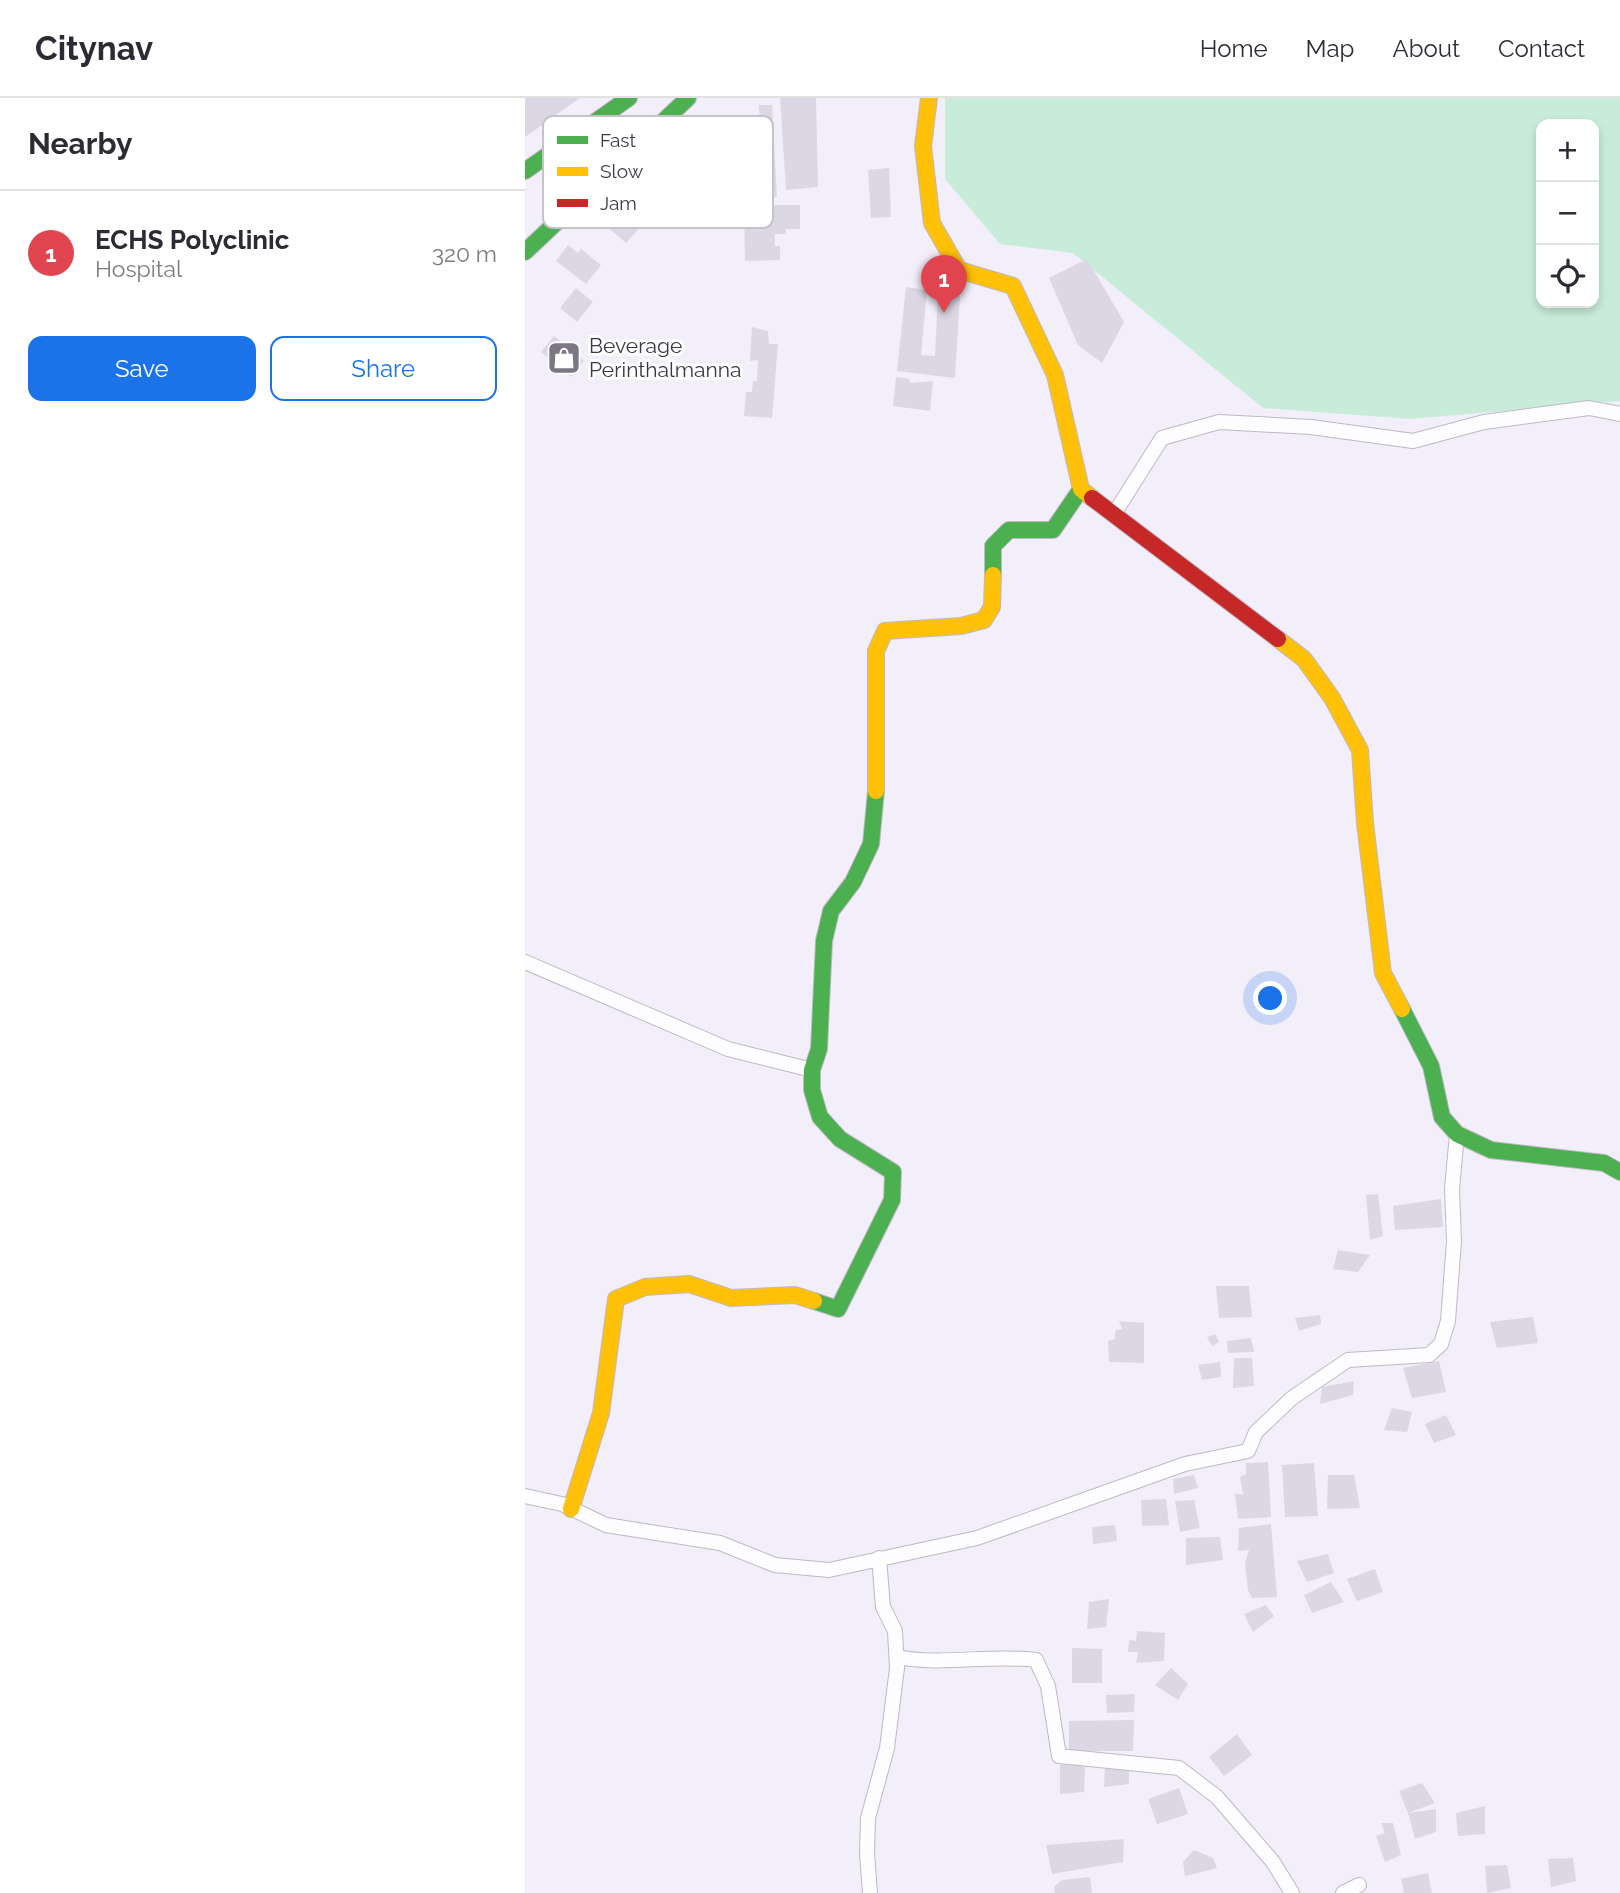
<!DOCTYPE html>
<meta charset="utf-8">
<style>
body{margin:0;font-family:Raleway,sans-serif;background:#f2f2f3;color:#2b2b33}
.controls{position:absolute;right:21px;top:21px;display:grid;overflow:hidden;border-radius:14px;box-shadow:0 4px 10px #0003}
.controls button{width:63px;height:63px;display:grid;place-items:center;padding:0;border:0;border-bottom:2px solid #e1e1e2;background:#fff;color:#2b2b33;font:35px sans-serif}
.you{position:absolute;left:746px;top:901px;width:24px;height:24px;margin:-18px;border:5px solid #fff;border-radius:50%;background:#1a73e8;box-shadow:0 0 0 10px #1a73e833}
.badge{display:grid;place-items:center;width:46px;height:46px;border-radius:50%;background:#1a73e8;color:#fff;font-size:23px;font-weight:700}
.pin{position:absolute;translate:-50% -58px;filter:drop-shadow(0 2px 4px #0008)}
.pin::after{content:'';position:absolute;top:37px;width:24px;height:21px;background:inherit;clip-path:polygon(0 0,100% 0,50% 100%)}
.list{margin:0;padding:0;list-style:none}
h2{display:flex;justify-content:space-between;align-items:center;height:91px;margin:0;padding:0 28px;font-size:30px}
h2 small{font-size:23px;font-weight:400;color:#7c7c81}
.list li{display:grid;grid-template-columns:46px 1fr auto;gap:21px;align-items:center;box-sizing:border-box;height:126px;padding:0 28px;border-top:2px solid #e1e1e2}
.list b{display:block;font-size:26px;white-space:nowrap}
.list p{margin:0;font-size:23px;white-space:nowrap;color:#7c7c81}
.list em{font-size:23px;font-style:normal;color:#7c7c81}
.actions{display:flex;gap:14px;padding:21px 28px}
.actions a{flex:1;padding:16px 0;border:2px solid #1a73e8;border-radius:14px;text-align:center;font-size:24px;color:#1a73e8}
.actions .main{background:#1a73e8;color:#fff}
.icon{flex:none;width:38px;height:38px;fill:none;stroke:currentColor;stroke-width:2;stroke-linecap:round;stroke-linejoin:round}
.map{position:relative;flex:none;width:1095px;height:1795px;overflow:hidden}
header{display:flex;align-items:center;gap:42px;box-sizing:border-box;height:98px;padding:0 35px;background:#fff;border-bottom:2px solid #e1e1e2}
header strong{font-size:33px}
nav{display:flex;gap:38px;margin-inline-start:auto;font-size:24px}
main{display:flex}
aside{flex:1;background:#fff}
.map>svg:first-child{display:block}
.green{fill:#c9ecda;fill-rule:evenodd}
.building{fill:#dcd7e4}
.lines{fill:none;stroke-linecap:round;stroke-linejoin:round}
.street-casing{stroke:#bdb9c5;stroke-width:16}
.fast-casing{stroke:#bdb9c5;stroke-width:18}
.slow-casing{stroke:#bdb9c5;stroke-width:18}
.jam-casing{stroke:#bdb9c5;stroke-width:18}
.street{stroke:#fdfcfe;stroke-width:14}
.fast{stroke:#4caf50;stroke-width:16}
.slow{stroke:#ffc107;stroke-width:16}
.jam{stroke:#c62828;stroke-width:16}
.labels{text-anchor:middle;stroke-width:6;stroke-linejoin:round;paint-order:stroke}
.poi-label{font-size:21px;fill:#3c3745;stroke:#fff;text-anchor:start}
.key{fill:#fff;stroke:#c4c3c7;stroke-width:2}
.key-label{font-size:19px;fill:#3c3745}
</style>
<header>
<strong>Citynav</strong>
<nav><a>Home</a><a>Map</a><a>About</a><a>Contact</a></nav>
</header>
<main>
<aside>
<h2>Nearby<small></small></h2>
<ul class="list">
<li><span class="badge" style="background:#e0444e">1</span><div><b>ECHS Polyclinic</b><p>Hospital</p></div><em>320 m</em></li>
</ul>
<div class="actions"><a class="main">Save</a><a>Share</a></div>
</aside>
<div class="map">
<svg width="1095" height="1795" viewBox="0 0 1095 1795">
<rect width="100%" height="100%" fill="#f2eefa"/>
<path class="green" d="M420 0H1095V303L885 321 738 310 548 155 475 146 420 81ZM1016 26H1069V205H1016Z"/>
<path class="building" d="M0 0H55L0 39Z
M255 0H291L293 89 261 92Z
M234 7H247L252 99 208 100 204 21H217L221 84H238Z
M364 70 366 119 346 120 343 72Z
M219 107H275V131H261V136H250V148H255V162L220 163Z
M104 117 116 128 101 145 79 126 86 118 95 127Z
M43 147 53 155 56 151 76 167 61 186 31 163Z
M562 161 599 224 577 265 553 247 524 180Z
M381 189 402 192 396 257 410 258 413 196 435 198 430 280 372 273Z
M51 190 68 204 52 224 35 210Z
M227 229 243 233 244 246H253L247 320 219 318 221 294H227L228 283H232L233 262 225 263Z
M29 238 59 263 46 279 16 254Z
M371 279 384 281 385 285 408 283 405 313 368 308Z
M853 1096 858 1138 845 1142 841 1097Z
M916 1101 918 1129 870 1132 868 1108Z
M813 1152 845 1157 833 1174 808 1171Z
M691 1188H724L727 1219 694 1220Z
M795 1217 796 1226 774 1233 770 1220Z
M1008 1219 1013 1245 972 1250 965 1224Z
M594 1223 619 1225V1265L584 1264 583 1243 590 1241V1233L597 1231Z
M690 1236 694 1244 687 1248 682 1239Z
M726 1240 729 1254 703 1255 702 1243Z
M709 1260H727L729 1288 708 1290Z
M914 1263 921 1294 887 1300 878 1270Z
M695 1264 696 1279 677 1282 673 1267Z
M829 1283 828 1297 795 1306 797 1289Z
M867 1310 887 1314 882 1334 859 1332Z
M921 1317 931 1337 909 1345 900 1326Z
M743 1364 746 1419 713 1421 710 1396H718L715 1379 721 1376V1365Z
M789 1365 793 1418 760 1419 757 1367Z
M669 1377 673 1390 649 1396 648 1381Z
M803 1377H829L835 1410 802 1411Z
M641 1401 644 1427 617 1428 616 1402Z
M669 1402 675 1430 655 1434 650 1403Z
M746 1426 752 1499 727 1500 723 1492 720 1465 724 1452 713 1453 714 1430Z
M590 1427 592 1443 568 1446 567 1429Z
M695 1439 698 1462 661 1467V1440Z
M803 1456 809 1475 782 1484 772 1463Z
M850 1471 858 1494 832 1503 822 1481Z
M806 1484 819 1504 787 1515 779 1497Z
M584 1501 581 1529 562 1531 564 1504Z
M741 1507 749 1518 728 1534 719 1516Z
M612 1533 640 1535 639 1563 611 1565 613 1554H603L604 1542 611 1543Z
M547 1550 577 1551V1585H547Z
M646 1570 663 1586 653 1602 630 1587Z
M610 1596 609 1614 582 1615 581 1597Z
M609 1622 608 1653H544V1623Z
M712 1636 727 1657 699 1678 684 1659Z
M535 1667H560L559 1694 535 1696Z
M580 1669 604 1671V1686L579 1689Z
M897 1685 910 1705 883 1715 874 1693Z
M654 1690 663 1716 632 1726 623 1701Z
M960 1708V1736L933 1738 931 1715Z
M911 1711V1734L890 1741 883 1715Z
M856 1725H868L876 1757 860 1764 851 1738 860 1735Z
M599 1741 598 1764 527 1776 521 1747Z
M669 1752 688 1760 692 1770 660 1778 658 1764Z
M1048 1760 1051 1783 1026 1789 1023 1761Z
M982 1767 986 1790 962 1795 960 1768Z
M903 1775 907 1795H879L876 1781Z
M565 1779 567 1795H530L529 1789 537 1782Z"/>
<g class="lines">
<defs>
<path id="street" d="M589 416 637 340 694 324 786 329 888 343 959 324 1064 310 1095 316
M0 864 203 951 287 972
M0 1398 37 1406 81 1427 195 1445 250 1467 304 1472 452 1440 660 1366 723 1353 731 1334 767 1300 823 1262 904 1257 916 1246 923 1223 929 1143 927 1091 932 1036
M372 1559C418 1568 464 1556 511 1562L523 1588 534 1658 654 1670 692 1699 748 1764 767 1795
M345 1795 342 1755 343 1720 362 1650 372 1570 370 1533 358 1509 354 1460
M818 1795 834 1787"/>
<path id="fast" d="M0 73 104 0
M0 154 163 0
M468 477V448L484 432H528L556 391
M877 911 906 968 917 1019 932 1036 966 1052 1079 1065 1095 1074
M289 1203 313 1211 367 1102 368 1074 315 1041 295 1019 287 992V972L294 951 299 843 306 813 328 784 346 746 351 693"/>
<path id="slow" d="M404 0 398 48 407 125 434 172 488 188 530 277 556 391 567 400
M753 541 779 561 807 600 835 652 840 725 858 875 877 911
M351 693V553L360 533 436 528 459 522 467 509 468 477
M46 1411 76 1315 91 1201 120 1189 164 1186 206 1200 270 1197 289 1203"/>
<path id="jam" d="M567 400 753 541"/>
</defs>
<use href="#street" class="street-casing"/>
<use href="#fast" class="fast-casing"/>
<use href="#slow" class="slow-casing"/>
<use href="#jam" class="jam-casing"/>
<use href="#street" class="street"/>
<use href="#fast" class="fast"/>
<use href="#slow" class="slow"/>
<use href="#jam" class="jam"/>
</g>
<defs>
<symbol id="shop-square" viewBox="-11 -11 22 22"><rect x="-9" y="-9" width="18" height="18" rx="4" fill="#7c7784" stroke="#fff"/><path d="M-5-2.5h2.3a2.7 3.5 0 0 1 5.4 0H5L5.5 6h-11ZM-1.5-2.5h3a1.5 2.3 0 0 0-3 0Z" fill="#fff"/></symbol>
</defs>
<g fill-rule="evenodd">
<use href="#shop-square" x="20" y="241" width="38" height="38"/>
</g>
<g class="labels">
<g class="poi-label">
<text x="64" y="255">Beverage<tspan x="64" dy="24">Perinthalmanna</tspan></text>
</g>
</g>
<rect x="18" y="18" width="230" height="112" rx="10" class="key"/>
<rect x="32" y="38" width="31" height="8" fill="#4caf50"/>
<rect x="32" y="69" width="31" height="9" fill="#ffc107"/>
<rect x="32" y="101" width="31" height="8" fill="#c62828"/>
<g class="key-label">
<text x="75" y="49">Fast</text>
<text x="75" y="80">Slow</text>
<text x="75" y="112">Jam</text>
</g>
</svg>
<div class="controls">
<button>+</button>
<button>−</button>
<button><svg class="icon" aria-label="locate" viewBox="0 0 24 24"><circle cx="12" cy="12" r="6"/><path d="M12 2v4M12 18v4M2 12h4M18 12h4"/></svg></button>
</div>
<div class="you"></div>
<div class="pin badge" style="left:419px;top:215px;background:#e0444e">1</div>
</div>
</main>
